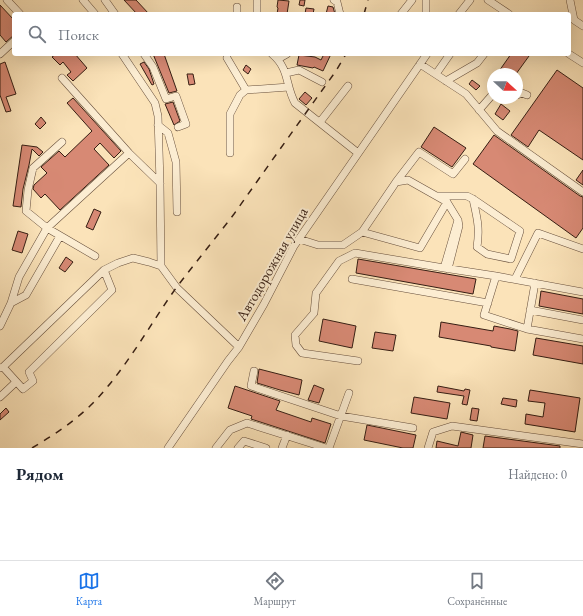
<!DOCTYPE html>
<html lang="ru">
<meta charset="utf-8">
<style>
body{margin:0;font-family:"EB Garamond",serif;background:#f6f6f7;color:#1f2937}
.compass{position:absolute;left:487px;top:68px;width:36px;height:36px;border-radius:50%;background:#fff;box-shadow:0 4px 16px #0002;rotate:111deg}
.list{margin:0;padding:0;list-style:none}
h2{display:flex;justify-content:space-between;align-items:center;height:52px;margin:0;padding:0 16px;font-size:17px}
h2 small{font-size:13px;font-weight:400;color:#747a83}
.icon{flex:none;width:22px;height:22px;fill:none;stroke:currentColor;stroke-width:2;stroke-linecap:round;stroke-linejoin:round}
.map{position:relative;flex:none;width:583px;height:448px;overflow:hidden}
.search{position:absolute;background:#fff;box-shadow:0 4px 16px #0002;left:12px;right:12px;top:12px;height:44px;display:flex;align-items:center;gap:10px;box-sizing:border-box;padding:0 14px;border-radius:4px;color:#747a83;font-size:15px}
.sheet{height:112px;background:#fff}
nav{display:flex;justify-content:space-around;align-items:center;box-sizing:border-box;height:56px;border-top:1px solid #e0e1e3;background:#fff;font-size:11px;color:#747a83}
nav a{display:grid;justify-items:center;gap:2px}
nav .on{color:#1a73e8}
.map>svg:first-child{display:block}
.building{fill:#d78974;stroke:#361e13}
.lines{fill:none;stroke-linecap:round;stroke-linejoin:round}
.minor-casing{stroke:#674f3c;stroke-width:8}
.minor{stroke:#fcedd2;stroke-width:7}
.rail{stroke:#361e13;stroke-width:1.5;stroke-dasharray:7 7;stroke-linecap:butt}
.labels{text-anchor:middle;stroke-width:4;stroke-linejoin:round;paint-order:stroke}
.street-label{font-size:15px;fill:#361e13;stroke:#fcedd2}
</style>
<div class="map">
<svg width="583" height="448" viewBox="0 0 583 448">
<rect width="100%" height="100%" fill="#fbe3b9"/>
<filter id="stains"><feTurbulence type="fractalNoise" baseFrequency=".005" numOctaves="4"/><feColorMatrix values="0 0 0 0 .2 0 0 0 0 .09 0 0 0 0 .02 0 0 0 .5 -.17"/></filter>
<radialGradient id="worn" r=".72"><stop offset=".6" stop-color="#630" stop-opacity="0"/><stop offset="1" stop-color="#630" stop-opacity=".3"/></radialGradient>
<path class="building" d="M124 0H136L149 14H137Z
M278 0 289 1 287 14H277L278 8 277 7Z
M300 0H305L304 6 299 5Z
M0 5 14 20V35L6 42 0 35Z
M328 6 333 7 335 14H326Z
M306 8 314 9 313 14H305Z
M56 54H75L87 68 73 81 67 75 71 72 63 62 60 65 52 57Z
M153 54H164L177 91 169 93Z
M324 54H331L323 71 314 67 313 68 297 65 299 55 315 57 321 60Z
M511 54H527L529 56 516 74H497Z
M5 62 16 94 6 97 11 111 6 112 0 95V64Z
M144 62 149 69 154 84 152 85 140 64Z
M246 65 251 69 248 74 243 70Z
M557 70 583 88V160L539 130 528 147 511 135Z
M187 74H193L195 84 189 85Z
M472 80 480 86 476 90 469 84Z
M305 92 312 98 306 105 299 99Z
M73 98 121 151 114 158 100 143 94 149 109 165 60 210 45 194 41 198 33 189 34 185 47 173 41 167 59 151 65 157 92 131 67 103Z
M173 102 180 121 174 125 165 104Z
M501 104 510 111 503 120 495 114Z
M41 117 46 123 40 129 35 124Z
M434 127 466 148 452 167 421 147Z
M494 135 580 196 583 197V228L576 238 473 164Z
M22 145 37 147 43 152 39 156 32 149 29 165 23 189 21 207 13 206Z
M583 170V185L576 180Z
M94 209 101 212 93 230 86 227Z
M18 231 28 234 22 253 12 250Z
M66 257 73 262 65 272 59 268Z
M358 259 476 279 473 294 356 273Z
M541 291 583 299V314L539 306Z
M323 319 356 326 352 348 319 341Z
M441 322 493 331 494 326 510 329 518 331 515 351 491 347V346L439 337Z
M375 332 396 335 393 351 372 348Z
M536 338 583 346V364L533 355Z
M259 369 302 380 299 395 280 390 257 383Z
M314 385 324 389 319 403 308 400Z
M235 386 280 401 276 410 311 422 312 418 331 424 325 443 251 419 252 416 228 408Z
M438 386 464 391 465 389 470 390 467 405 462 404 464 396 437 392Z
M530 390 580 398 575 432 525 424 526 414 543 417 545 403 528 401Z
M414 397 450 403 447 419 411 413Z
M503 398 517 400 516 407 501 404Z
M6 408 9 412 0 420V414Z
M472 408 479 409 477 421 470 420Z
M367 425 416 435 413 448H403L364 440Z
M461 432 473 435 471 448H436L437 441 458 446Z
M485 436 560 446V448H483Z"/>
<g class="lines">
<defs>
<path id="minor" d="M7 0 20 14
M83 0 95 14
M105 0 115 14
M257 0V14
M334 0 337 2 340 14
M426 0V14
M488 0 509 14
M570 0 574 20 583 26
M237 7V14
M401 14 412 0
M459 14 470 0
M0 54 14 41
M122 54 155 103 158 116 160 183 161 266
M144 54 153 67 166 99 176 96 186 124 178 127
M272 54C290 69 285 85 295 103L358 153
M569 54 583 63
M227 58 246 90
M278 59 287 54
M420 64 466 94 497 131 583 192
M286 73 299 70 322 82
M436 74 450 54
M62 78 129 153 160 183
M446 81 477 63 484 54
M517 95 522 93 527 95
M479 110 493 94
M320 122 348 86
M158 125 168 133 176 162 177 212
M62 142 33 168 28 190 26 211 47 228 95 256
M230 153V114L240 95 246 90 289 87
M396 182 419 152 453 174 465 159
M437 196H467L473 199 520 231 511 259 487 254 477 247C480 227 477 218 473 199
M362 232 420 248 447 202
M299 239 318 245H343L362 232 396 182 408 180 447 202 458 220
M444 268 458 220 459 226 448 269
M496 276 484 315 527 329
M352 279 488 303
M515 279 538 233 583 249
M535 283 527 329 583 339
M11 303 19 277 47 228 129 153
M530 310 583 320
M0 326 11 303 26 295 60 236
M358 361 302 353 296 345 295 335 314 313 316 293 339 261 355 253 444 268 496 276 583 292
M3 367 23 389 33 381 29 372 112 290 104 270
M0 368 3 367 104 270 118 263 133 258 149 262 161 266 177 288 239 347
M254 371 251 386 341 416 413 428
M0 397 16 382
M168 448 228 361 239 347 264 304 294 246 427 54
M216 448 230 430 247 423 326 448
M238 448 244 441 266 448
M282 448 287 435
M329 448 349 393
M428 448 433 432 452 426 583 444"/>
</defs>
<use href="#minor" class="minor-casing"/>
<use href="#minor" class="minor"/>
<path class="rail" d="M364 14 368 0
M32 448C54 435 75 421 93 403 126 369 149 326 176 288 195 263 215 239 234 214 268 166 302 118 336 71L346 54"/>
</g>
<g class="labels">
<g class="street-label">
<text transform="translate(272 264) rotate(-60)" y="5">Автодорожная улица</text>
</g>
</g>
<rect width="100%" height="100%" filter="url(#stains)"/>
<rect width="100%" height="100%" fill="url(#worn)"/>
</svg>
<svg class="compass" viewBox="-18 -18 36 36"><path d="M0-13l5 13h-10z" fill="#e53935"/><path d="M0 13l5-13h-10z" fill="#747a83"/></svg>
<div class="search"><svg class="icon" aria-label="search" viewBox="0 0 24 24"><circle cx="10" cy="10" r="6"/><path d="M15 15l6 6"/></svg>Поиск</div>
</div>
<section class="sheet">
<h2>Рядом<small>Найдено: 0</small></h2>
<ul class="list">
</ul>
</section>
<nav>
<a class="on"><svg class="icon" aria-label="map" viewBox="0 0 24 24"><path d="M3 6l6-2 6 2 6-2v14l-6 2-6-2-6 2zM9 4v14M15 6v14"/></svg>Карта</a>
<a><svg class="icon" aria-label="directions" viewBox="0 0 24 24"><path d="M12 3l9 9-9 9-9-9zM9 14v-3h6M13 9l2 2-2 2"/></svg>Маршрут</a>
<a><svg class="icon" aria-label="saved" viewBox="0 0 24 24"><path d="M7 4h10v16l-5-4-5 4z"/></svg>Сохранённые</a>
</nav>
